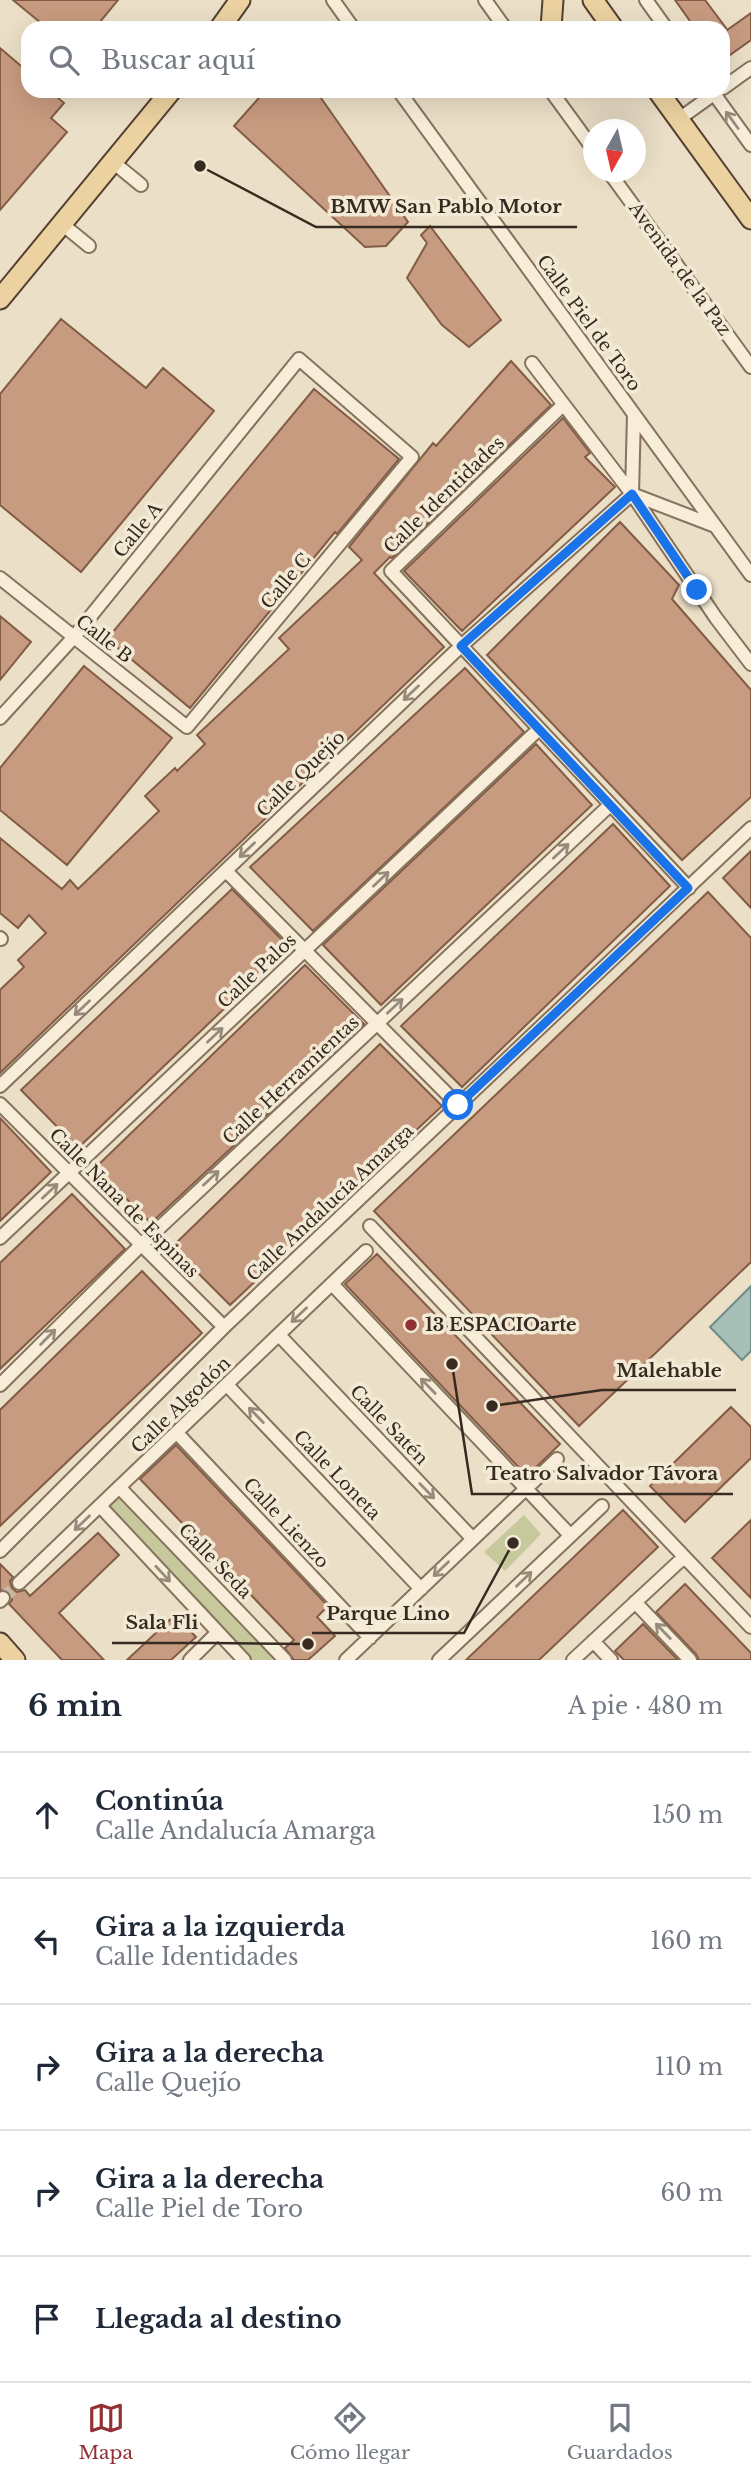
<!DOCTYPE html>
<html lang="es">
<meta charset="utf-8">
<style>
body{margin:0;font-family:"Libre Baskerville",serif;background:#f6f6f7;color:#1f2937}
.compass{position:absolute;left:583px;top:119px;width:63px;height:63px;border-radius:50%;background:#fff;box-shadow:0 7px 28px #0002;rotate:188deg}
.stop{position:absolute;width:21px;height:21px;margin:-16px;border:5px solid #1a73e8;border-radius:50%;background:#fff}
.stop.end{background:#1a73e8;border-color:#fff;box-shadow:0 2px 7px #0008}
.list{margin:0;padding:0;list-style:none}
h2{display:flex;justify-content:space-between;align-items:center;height:91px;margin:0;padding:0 28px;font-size:30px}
h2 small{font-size:23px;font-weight:400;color:#747a83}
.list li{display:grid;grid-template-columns:46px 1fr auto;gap:21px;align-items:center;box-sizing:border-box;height:126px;padding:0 28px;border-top:2px solid #e0e1e3}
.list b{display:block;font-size:26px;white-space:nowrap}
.list p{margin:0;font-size:23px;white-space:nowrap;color:#747a83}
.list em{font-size:23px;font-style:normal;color:#747a83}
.icon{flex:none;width:38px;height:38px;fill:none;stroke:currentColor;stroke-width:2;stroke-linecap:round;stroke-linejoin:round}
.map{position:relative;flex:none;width:751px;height:1660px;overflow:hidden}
.search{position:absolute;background:#fff;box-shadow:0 7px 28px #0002;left:21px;right:21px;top:21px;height:77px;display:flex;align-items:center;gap:18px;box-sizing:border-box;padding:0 24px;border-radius:21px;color:#747a83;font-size:26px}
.sheet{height:721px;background:#fff}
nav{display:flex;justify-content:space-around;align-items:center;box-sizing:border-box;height:98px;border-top:2px solid #e0e1e3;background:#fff;font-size:19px;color:#747a83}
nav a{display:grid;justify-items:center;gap:4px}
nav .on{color:#913135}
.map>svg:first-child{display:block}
.green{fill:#c5c99b}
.water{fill:#a8bfb8;stroke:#6f8d85;stroke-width:2}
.building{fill:#c79b7f;stroke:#835c45;stroke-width:2}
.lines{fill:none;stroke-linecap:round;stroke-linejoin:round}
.minor-tunnel{stroke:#c7bba6;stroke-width:12;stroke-dasharray:12 6;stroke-linecap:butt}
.minor-casing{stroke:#86725d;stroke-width:16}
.primary-casing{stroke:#544031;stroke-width:23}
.minor{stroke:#f7edd9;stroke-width:12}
.primary{stroke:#ecd2a1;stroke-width:19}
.oneway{stroke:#978c7c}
.route{stroke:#1a73e8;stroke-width:9}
.poi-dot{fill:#913135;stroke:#f3ead6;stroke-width:2.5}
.labels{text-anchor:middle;stroke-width:7;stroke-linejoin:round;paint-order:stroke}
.street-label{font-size:18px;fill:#372a20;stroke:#f3ead6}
.poi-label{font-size:18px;font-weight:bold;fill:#372a20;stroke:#f3ead6;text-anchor:start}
.leader{fill:none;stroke:#372a20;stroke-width:2.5}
.callout-dot{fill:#372a20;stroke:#f3ead6;stroke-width:2.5}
.callout-label{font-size:19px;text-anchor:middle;font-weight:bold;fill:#372a20;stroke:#f3ead6;stroke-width:7;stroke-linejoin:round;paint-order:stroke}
</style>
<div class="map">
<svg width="751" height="1660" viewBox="0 0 751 1660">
<rect width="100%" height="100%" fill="#ebdfc7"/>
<path class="green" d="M119 1493 279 1660H249L104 1506Z
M524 1515 541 1534 505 1571 484 1552Z"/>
<path class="water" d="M751 1286V1351L742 1360 710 1327Z"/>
<path class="building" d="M13 0H118L95 28H47Z
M675 0H705L726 28H695Z
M751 13V40L723 60V33Z
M0 48 28 72V91H50L64 103 51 118 67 132 0 210Z
M265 91H316L408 222 386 246 365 247 234 126Z
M430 226 501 320 469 347 442 325 407 278 427 243 421 235Z
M61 319 146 388 163 368 214 411 81 572 0 505V394Z
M511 361 551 405 392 558 390 557 374 573 444 647 0 1073V990L24 967 18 960 46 933 29 915 18 928 0 913V838L62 889 70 880 78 889 159 811 145 796 175 768 177 771 205 744 197 735 289 649 279 638 362 560 349 547 433 443 436 446Z
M314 389 399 459 337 534 335 532 190 708 107 639Z
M563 418 590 453 585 457 615 487 462 631 404 571Z
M620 522 679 585 672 599 751 690V797L682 860 487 655Z
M0 616 31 642 0 680Z
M84 666 172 738 67 865 0 810V768Z
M465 668 524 732 313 931 250 867Z
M536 744 592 805 381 1005 323 945Z
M613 824 670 886 462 1087 401 1026Z
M751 851V908L723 878Z
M232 889 289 947 78 1148 21 1090Z
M708 892 751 938V1262L579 1426 374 1211Z
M305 965 364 1024 151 1223 95 1168Z
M380 1044 442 1106 230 1305 172 1247Z
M0 1118 51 1172 0 1221Z
M72 1194 125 1249 0 1369V1263Z
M377 1254 560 1444 527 1476 345 1284Z
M142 1271 202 1333 0 1526V1410Z
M731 1407 751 1427V1458L685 1522 650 1486Z
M176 1445 328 1606 317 1617 335 1636 308 1660H294L285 1648 294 1640 140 1479Z
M623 1510 658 1547 539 1660H466Z
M751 1520V1598L712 1558Z
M98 1533 119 1555 59 1613 104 1660H62L9 1604 12 1600 10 1592 0 1590V1564L13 1577 10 1581 12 1588 17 1592 25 1590 30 1596Z
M685 1584 751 1653V1660H699L696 1654 656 1612Z
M175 1615 196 1637 171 1660H127Z
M643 1624 678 1660H624L615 1651Z"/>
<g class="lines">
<path class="minor-tunnel" d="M3 1598 19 1583"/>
<defs>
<path id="minor" d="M333 0 353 28
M485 0 505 28
M646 0 666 28
M723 88 751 68
M399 91 751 575
M551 91 594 150
M712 91 751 145
M679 119 718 91
M113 162 141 185
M609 172 751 367
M62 224 89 246
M532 363 632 494 716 618 751 664
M563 405 391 571 689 888
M632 494 634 414
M0 578 187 727 412 457 299 359 73 638 0 718
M226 871 458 1105
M0 938 1 939
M0 1086 461 646 632 494 715 526
M0 1104 224 1327
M370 1226 751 1627
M0 1238 539 729
M332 1284 570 1535
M279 1335 473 1539
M0 1385 141 1245 610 805
M227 1385 421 1589
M177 1433 370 1638
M119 1487 285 1660
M100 1506 244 1660
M0 1551 224 1327 751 828
M19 1583 366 1251
M0 1601 3 1598
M635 1602 690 1660
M593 1641 611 1660
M190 1660 217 1633
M346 1660 557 1459
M439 1660 602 1506
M573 1660 684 1557"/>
<path id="primary" d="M593 0 613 28
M220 28 240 0
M551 28 553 0
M658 91 751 219
M0 299 171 91
M0 1643 15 1660"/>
</defs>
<use href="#minor" class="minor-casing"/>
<use href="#primary" class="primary-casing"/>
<use href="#minor" class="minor"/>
<use href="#primary" class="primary"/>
</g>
<defs><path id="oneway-shaft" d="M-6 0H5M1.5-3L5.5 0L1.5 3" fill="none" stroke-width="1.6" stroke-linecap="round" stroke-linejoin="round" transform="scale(1.75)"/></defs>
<g class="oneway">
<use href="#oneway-shaft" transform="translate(732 120) rotate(-126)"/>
<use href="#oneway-shaft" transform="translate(411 693) rotate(136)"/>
<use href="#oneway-shaft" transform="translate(247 850) rotate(136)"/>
<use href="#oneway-shaft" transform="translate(561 851) rotate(-43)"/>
<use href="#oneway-shaft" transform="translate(381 879) rotate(-43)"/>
<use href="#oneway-shaft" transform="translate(395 1006) rotate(-43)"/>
<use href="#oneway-shaft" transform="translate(82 1008) rotate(136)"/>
<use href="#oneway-shaft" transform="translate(215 1035) rotate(-43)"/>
<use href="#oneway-shaft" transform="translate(211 1178) rotate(-43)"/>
<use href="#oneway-shaft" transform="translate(50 1191) rotate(-43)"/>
<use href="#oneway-shaft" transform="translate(299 1315) rotate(136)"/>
<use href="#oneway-shaft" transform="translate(48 1337) rotate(-45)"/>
<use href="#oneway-shaft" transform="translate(428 1386) rotate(-134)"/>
<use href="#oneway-shaft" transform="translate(256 1415) rotate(-134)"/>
<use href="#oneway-shaft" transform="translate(427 1491) rotate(46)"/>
<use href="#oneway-shaft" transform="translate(82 1523) rotate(136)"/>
<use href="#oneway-shaft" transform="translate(441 1569) rotate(136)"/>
<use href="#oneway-shaft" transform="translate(163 1574) rotate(47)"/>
<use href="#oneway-shaft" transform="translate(524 1579) rotate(-44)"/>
<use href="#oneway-shaft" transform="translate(663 1631) rotate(-134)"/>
</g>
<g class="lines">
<path class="route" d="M458 1105 688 888 461 646 632 494 697 590"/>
</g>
<circle class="poi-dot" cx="411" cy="1325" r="7"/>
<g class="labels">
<g class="street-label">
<text transform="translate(680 269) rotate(54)" y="6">Avenida de la Paz</text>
<text transform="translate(589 323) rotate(54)" y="6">Calle Piel de Toro</text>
<text transform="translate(444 495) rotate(-44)" y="6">Calle Identidades</text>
<text transform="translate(138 530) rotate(-51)" y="6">Calle A</text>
<text transform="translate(286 581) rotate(-50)" y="6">Calle C</text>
<text transform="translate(104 639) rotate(38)" y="6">Calle B</text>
<text transform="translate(301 774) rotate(-44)" y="6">Calle Quejío</text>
<text transform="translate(257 971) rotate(-43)" y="6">Calle Palos</text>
<text transform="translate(291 1080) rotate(-43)" y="6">Calle Herramientas</text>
<text transform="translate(124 1203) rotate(45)" y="6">Calle Nana de Espinas</text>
<text transform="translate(330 1203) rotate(-43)" y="6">Calle Andalucía Amarga</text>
<text transform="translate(181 1405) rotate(-44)" y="6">Calle Algodón</text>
<text transform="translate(389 1425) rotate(46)" y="6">Calle Satén</text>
<text transform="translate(337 1475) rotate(46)" y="6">Calle Loneta</text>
<text transform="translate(286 1523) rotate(47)" y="6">Calle Lienzo</text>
<text transform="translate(215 1561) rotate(46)" y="6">Calle Seda</text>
</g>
<g class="poi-label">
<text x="425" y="1331">13 ESPACIOarte</text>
</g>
</g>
<path class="leader" d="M200 166L316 227H577M492 1406L602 1390H736M452 1364L472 1494H733M513 1543L464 1633H312M308 1644L212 1643H112"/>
<g class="callout-dot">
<circle cx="200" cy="166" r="7"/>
<circle cx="492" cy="1406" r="7"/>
<circle cx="452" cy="1364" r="7"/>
<circle cx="513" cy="1543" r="7"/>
<circle cx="308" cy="1644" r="7"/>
</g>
<g class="callout-label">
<text x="446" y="213">BMW San Pablo Motor</text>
<text x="669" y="1377">Malehable</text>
<text x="602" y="1480">Teatro Salvador Távora</text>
<text x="388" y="1620">Parque Lino</text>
<text x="162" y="1629">Sala Fli</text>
</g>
</svg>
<svg class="compass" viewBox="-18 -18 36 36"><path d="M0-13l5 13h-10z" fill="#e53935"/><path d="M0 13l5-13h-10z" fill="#747a83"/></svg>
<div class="stop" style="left:458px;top:1105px"></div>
<div class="stop end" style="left:697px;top:590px"></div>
<div class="search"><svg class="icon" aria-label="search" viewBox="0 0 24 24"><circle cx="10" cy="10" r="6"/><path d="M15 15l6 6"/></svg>Buscar aquí</div>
</div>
<section class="sheet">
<h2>6 min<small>A pie · 480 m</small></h2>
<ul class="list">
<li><svg class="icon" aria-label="ahead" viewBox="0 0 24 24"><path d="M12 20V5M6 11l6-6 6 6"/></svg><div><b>Continúa</b><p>Calle Andalucía Amarga</p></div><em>150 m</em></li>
<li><svg class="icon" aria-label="left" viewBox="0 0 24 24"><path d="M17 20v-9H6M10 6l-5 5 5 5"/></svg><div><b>Gira a la izquierda</b><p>Calle Identidades</p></div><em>160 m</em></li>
<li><svg class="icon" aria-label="right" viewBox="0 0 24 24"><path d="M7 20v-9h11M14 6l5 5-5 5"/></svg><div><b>Gira a la derecha</b><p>Calle Quejío</p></div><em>110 m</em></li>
<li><svg class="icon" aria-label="right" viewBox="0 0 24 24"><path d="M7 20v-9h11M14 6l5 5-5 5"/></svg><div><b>Gira a la derecha</b><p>Calle Piel de Toro</p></div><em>60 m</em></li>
<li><svg class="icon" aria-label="arrive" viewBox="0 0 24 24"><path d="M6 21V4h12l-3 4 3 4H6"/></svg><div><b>Llegada al destino</b></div></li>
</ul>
</section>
<nav>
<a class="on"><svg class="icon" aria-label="map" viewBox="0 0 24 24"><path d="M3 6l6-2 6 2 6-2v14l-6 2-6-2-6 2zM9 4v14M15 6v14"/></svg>Mapa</a>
<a><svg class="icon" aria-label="directions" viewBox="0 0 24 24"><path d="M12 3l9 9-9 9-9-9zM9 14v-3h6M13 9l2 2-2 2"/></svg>Cómo llegar</a>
<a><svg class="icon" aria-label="saved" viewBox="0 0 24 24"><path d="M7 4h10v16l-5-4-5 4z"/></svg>Guardados</a>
</nav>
